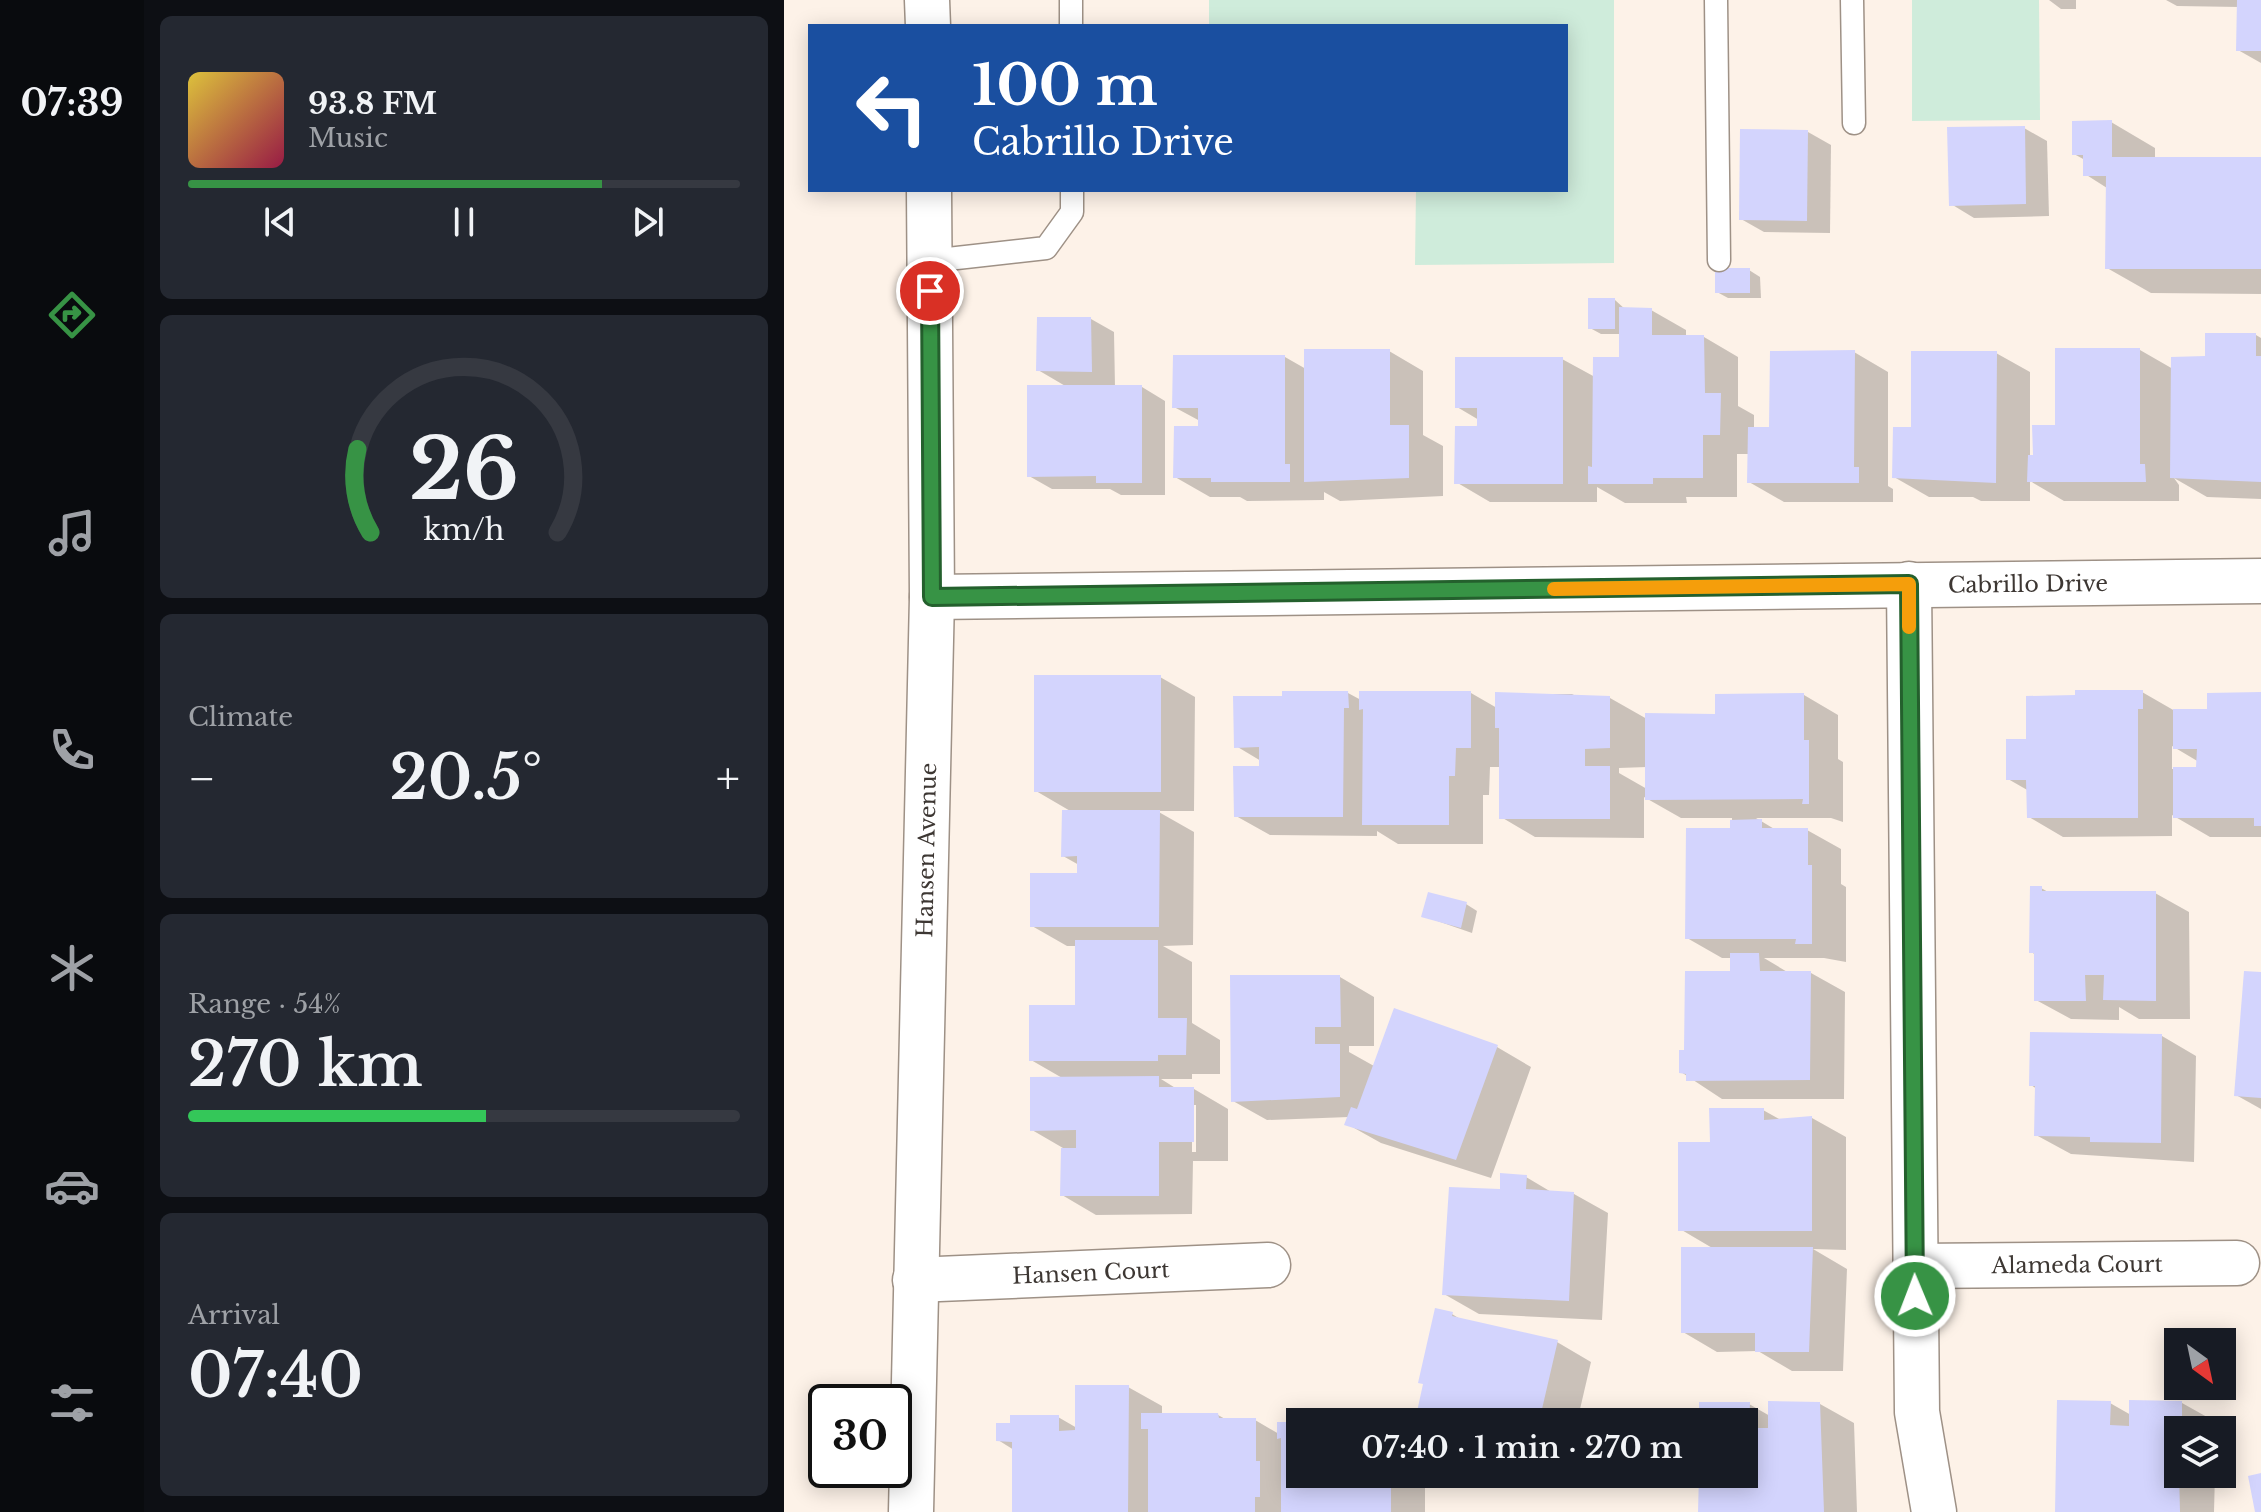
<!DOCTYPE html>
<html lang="en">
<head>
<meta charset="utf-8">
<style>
  :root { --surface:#171b24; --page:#242831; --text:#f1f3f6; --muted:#9ea1a6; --line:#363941; --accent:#379345 }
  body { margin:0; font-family:"Libre Baskerville",serif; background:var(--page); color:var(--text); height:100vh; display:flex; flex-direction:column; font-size:30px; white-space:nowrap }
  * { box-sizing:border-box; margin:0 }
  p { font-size:26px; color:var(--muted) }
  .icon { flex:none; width:44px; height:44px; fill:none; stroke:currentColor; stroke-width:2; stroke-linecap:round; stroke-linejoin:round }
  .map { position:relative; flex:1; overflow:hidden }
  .sheet { display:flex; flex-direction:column; gap:16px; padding:16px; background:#0d0f14; width:640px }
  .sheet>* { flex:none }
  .guide { position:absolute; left:24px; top:24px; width:760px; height:168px; border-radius:0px; box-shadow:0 4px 20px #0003; background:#1a4fa0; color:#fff; overflow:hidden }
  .needle { width:52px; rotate:147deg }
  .tools { position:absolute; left:1380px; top:1328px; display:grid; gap:16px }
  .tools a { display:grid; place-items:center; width:72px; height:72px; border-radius:0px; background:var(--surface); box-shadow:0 4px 20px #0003; font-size:40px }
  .speed { position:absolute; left:24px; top:1384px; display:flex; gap:16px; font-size:40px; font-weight:700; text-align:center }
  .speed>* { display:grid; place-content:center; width:104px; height:104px; border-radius:50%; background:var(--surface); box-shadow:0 4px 20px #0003; line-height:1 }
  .speed .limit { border:4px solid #111; border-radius:12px; background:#fff; color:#111 }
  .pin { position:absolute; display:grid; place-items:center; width:68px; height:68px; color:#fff; margin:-34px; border:4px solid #fff; border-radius:50%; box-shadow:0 2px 8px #0007 }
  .me { position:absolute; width:88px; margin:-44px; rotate:359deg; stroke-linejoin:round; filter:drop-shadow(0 0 6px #0008) }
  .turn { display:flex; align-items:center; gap:28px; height:168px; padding:0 32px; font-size:36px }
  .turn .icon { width:104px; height:104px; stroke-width:2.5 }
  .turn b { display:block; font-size:56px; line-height:68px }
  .big { font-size:60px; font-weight:600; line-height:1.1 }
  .sheet .tile { flex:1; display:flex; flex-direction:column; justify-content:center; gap:12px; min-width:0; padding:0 28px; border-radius:12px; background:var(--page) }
  .sheet .dial { align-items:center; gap:0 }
  .dial svg { height:208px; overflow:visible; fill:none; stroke:var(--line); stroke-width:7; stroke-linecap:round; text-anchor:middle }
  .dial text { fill:var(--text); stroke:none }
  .song { display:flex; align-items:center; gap:24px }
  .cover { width:96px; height:96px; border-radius:12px; background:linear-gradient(135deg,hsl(50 70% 55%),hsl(340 70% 35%)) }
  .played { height:8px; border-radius:4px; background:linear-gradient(90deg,var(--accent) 75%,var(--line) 75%) }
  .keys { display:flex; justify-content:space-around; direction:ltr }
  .heat { display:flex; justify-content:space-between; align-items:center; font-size:44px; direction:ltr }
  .charge { height:12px; border-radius:6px; background:linear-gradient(90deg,#34c759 54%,var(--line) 0) }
  .trip { position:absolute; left:502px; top:1408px; width:472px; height:80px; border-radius:0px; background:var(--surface); box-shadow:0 4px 20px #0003; font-weight:600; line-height:80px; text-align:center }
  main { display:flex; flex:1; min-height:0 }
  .tab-bar { display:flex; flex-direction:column; width:144px; justify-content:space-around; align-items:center; background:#090b0e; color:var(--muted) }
  .tab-bar .icon { width:56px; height:56px }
  .tab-bar .active { color:var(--accent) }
  .tab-bar b { font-size:36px; color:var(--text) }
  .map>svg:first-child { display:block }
</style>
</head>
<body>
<main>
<nav class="tab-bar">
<b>07:39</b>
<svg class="icon active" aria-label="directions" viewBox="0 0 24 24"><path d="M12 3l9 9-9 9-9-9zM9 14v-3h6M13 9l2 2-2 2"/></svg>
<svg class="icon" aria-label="music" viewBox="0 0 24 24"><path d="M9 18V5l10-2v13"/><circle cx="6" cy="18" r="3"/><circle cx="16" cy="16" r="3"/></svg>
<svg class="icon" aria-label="phone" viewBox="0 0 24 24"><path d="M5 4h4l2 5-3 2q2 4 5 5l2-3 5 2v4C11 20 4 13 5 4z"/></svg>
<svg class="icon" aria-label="climate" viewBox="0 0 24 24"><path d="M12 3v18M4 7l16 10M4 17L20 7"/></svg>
<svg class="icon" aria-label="car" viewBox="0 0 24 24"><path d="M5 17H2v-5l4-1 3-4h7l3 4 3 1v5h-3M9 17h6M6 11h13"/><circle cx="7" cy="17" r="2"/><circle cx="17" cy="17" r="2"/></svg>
<svg class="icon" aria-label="filters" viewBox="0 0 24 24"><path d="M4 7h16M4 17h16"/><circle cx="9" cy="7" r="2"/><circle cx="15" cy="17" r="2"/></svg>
</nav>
<section class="sheet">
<div class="tile">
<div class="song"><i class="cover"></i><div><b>93.8 FM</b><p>Music</p></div></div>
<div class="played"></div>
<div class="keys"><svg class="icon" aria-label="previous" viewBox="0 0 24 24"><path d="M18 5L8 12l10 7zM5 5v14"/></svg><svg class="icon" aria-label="pause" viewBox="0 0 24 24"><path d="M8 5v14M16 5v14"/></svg><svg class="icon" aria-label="next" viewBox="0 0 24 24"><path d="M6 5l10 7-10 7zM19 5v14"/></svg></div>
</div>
<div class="tile dial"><svg viewBox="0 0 100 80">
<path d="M14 69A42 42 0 1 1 86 69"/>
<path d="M14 69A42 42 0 0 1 9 37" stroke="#379345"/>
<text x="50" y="56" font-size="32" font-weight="700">26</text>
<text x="50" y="72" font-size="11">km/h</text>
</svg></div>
<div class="tile"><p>Climate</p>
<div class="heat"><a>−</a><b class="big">20.5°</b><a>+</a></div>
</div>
<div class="tile"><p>Range · 54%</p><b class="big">270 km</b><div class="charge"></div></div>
<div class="tile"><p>Arrival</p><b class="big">07:40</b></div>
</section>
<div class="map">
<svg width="1477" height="1512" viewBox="0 0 1477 1512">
  <rect width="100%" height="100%" fill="#fdf2e8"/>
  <g fill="#cfecdb">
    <path d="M425,0h405v263l-199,2 1,-75h150v-164h-357z"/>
    <path d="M1128,0h127l1,120 -128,1z"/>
  </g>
  <g fill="#0003" fill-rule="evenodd">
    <path d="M1265,0h27v9h-15z"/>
    <path d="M1382,0h95v63l-23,-13 1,-43 -62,-1z"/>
    <path d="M1327,122l44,26v11h106v135l-110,-1 -44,-25v-80l-22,-14v-14l-11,-6z"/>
    <path d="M1240,128l23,13 2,75 -75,2 -23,-14z"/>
    <path d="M1024,132l23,13 -1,88 -66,-1 -23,-13z"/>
    <path d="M965,270l11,7 1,21h-33l-11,-6z"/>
    <path d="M831,300l11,10h25l35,20v7h18l34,20v49l16,9v14h17l83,-77 34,20v114l5,3v13h-109l-35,-20 1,-28h-13v43h-51l1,6h-62l-28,-16v15h-107l-34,-20 23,-62 -22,-13 105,-48 33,18 26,-18v-25h-20l-11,-6z"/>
    <path d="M307,319l23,13 1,55h27l23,14v94h-44l-11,-6h-58l-23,-13 38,-89 -29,-17z"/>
    <path d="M1472,335l5,3v161l-54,-2 -33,-19 5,7v16h-115l-34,-20v20h-49l-8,-4h-44l-35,-20 19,-48 83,-76 34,19v85h5l22,-30 83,-77 33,19 34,-11z"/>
    <path d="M605,351l34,20v64l20,11v50l-103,5 -16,-9v8l-77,1 -7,-4h-30l-35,-20 25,-49v-7l-26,-14 111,-50 21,12z"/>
    <path d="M376,677l35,20 -1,114h-37l37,21 -1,113 -30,1 29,16v61l28,17v34h-28v5h-31l16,10h17l34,20v52h-35l-1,53 -96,1 -34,-20 1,-47 -31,-18 32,-51 -33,-19 46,-53v-61h-10l-35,-20 47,-51v-10l-16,-9 9,-44 -36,-21zM408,1105h4v47h-4z"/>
    <path d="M1358,692l33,19h34l52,-17v143h-51l-38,-22v21l-109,1 -34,-20v-26l-21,-12 20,-38zM1388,746l27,16 -1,7h-26z"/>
    <path d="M564,693l13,7 110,-7 26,15v-14h75l8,4h30l37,21 70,-3 87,-21 34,20v44l5,3v60l-12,-4h-75l20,12h31l34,19v35l5,3v75l-22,-4h-60l25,15h22l34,19 -1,107h-122l-41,-27 5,-20 46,-79v-15h-10l-35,-20 45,-108v-12h-51l-37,-21v41l-109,-1 -34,-20v-50h-11l-1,28h-6v49h-85l-21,-13v5l-107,-1 -34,-19 25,-48v-7l-25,-15 48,-48zM863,767v22l-28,-16v-5z"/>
    <path d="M1257,888l9,5h105l34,19 1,107h-51l-20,-12v13l-48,-1 -35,-19v-45l-5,-3z"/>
    <path d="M682,904l11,7 -5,22 -49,-17z"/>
    <path d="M1477,974v135l-25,-14z"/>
    <path d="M556,977l34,20v49h-25v6l25,14 123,-19 34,20 -40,111 -110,-35 -34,-19 2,-7 -82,3 -34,-19z"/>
    <path d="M1378,1036l34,20 -2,106 -123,-8 -35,-19 1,-46 -6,-4z"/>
    <path d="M979,1110l18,10 31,-2 34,19v113l-33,-1 34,20 -4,102h-51l-34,-20 -41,1 -34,-20 31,-83 -34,-20 32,-85z"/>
    <path d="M742,1177l27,16 21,1 34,19 -6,107 -123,-6 -35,-20 58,-103z"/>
    <path d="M668,1314l13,8 92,20 34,20 -14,60 -160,-2z"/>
    <path d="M344,1387l34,19v9h56l9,5h28l24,14 21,-10v50h125v38h-411v-62l-16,-10 60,-23 19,11z"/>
    <path d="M1326,1403l21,12 51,-12 34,19v8h-38v44h37l-1,38h-157z"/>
    <path d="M965,1404l21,12 50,-12 34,19 3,89h-157l1,-38h43v-52h-43z"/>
  </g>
  <g fill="#d3d4fd">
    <path d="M1453,0h24v51h-25z"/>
    <path d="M1328,120v37h149v112h-156l1,-93h-23v-21h-11v-34z"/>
    <path d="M1241,126l1,78 -77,2 -2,-79z"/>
    <path d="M956,129l68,1 -1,91 -68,-1z"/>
    <rect x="931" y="268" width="35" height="25"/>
    <rect x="804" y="298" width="27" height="31"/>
    <path d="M835,307l33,1v27h52l1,58h16l-1,42h-17v43h-50v6h-65v-18l4,1 1,-110h26z"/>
    <path d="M253,317h54l1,55 -56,-1z"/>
    <path d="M1421,333h51v23h5v126l-91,-4 1,-121 34,-1z"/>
    <path d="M1271,348h85v116h5l1,18h-119l1,-27h5l-1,-30h23z"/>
    <path d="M520,349h86v76h19v53l-105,4z"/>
    <path d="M1071,350l-1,117h5v16h-112l1,-56h21l1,-76z"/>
    <path d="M1127,351h86l-1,132 -104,-5 1,-51h18z"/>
    <path d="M389,355h112v109h5v18h-79v-4h-38l1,-52h24v-18h-26z"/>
    <path d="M671,357h108v127h-109l1,-58h22v-18h-22z"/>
    <path d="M243,385h115v98h-46v-7l-69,1z"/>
    <rect x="250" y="675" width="127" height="117"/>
    <path d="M1291,690h68v19h-5v109h-111l-1,-38h-20v-41h20v-43l49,-1z"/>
    <path d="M498,691h66l1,17h-5l-1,109h-109l-1,-51h26v-19l-25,1 -1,-52h49z"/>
    <path d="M575,691h112v57h-15l-1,28h-6v49h-87l1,-116 -4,1z"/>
    <path d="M711,692l115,4v52l-25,1v17h25v53h-111v-91h-4z"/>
    <path d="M1477,692v134h-7v-8h-81v-51h23l1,-18h-24v-40h34v-16z"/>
    <path d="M1020,693v47h5v64h-7l1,-5 -158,1v-87l70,1v-20z"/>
    <path d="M278,810h98l-1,117h-129v-54h47v-17l-16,1z"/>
    <path d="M978,819v9h46v37h4v79h-17l1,-5h-111l1,-111h44v-8z"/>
    <path d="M1246,886h12v5h114v110l-53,-1 1,-25h-19l1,26h-52v-48h-5z"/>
    <path d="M644,892l39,10 -6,26 -40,-11z"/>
    <path d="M291,940h83v78h29l-1,37h-28v6h-129v-56h46z"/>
    <path d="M946,953h29l1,18h51l-1,109 -124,1v-7l-7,-1v-23h5l1,-79h45z"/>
    <path d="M1460,971l17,1v126l-27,-2z"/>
    <path d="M446,975h110l1,52h-26v17h25v53l-109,5z"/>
    <path d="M610,1008l104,37 -42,115 -112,-35 7,-18 6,2z"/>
    <path d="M1246,1032l132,2 -1,109 -71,-1v-5l-56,-1 1,-50h-6z"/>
    <path d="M375,1076v11h35v55h-35v54h-99l1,-48h15v-18l-46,1v-54z"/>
    <path d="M925,1108h55v12l48,-4v115h-134v-89h32z"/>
    <path d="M716,1173l27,2 -1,14 48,3 -5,109 -127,-6 7,-108 51,2z"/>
    <path d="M897,1247h132l-4,105h-54v-19h-74z"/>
    <path d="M651,1308l18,4 -1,4 106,24 -19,82 -124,-1 8,-37 -5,-1z"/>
    <path d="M291,1385h54l-1,127h-116v-70l-16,-1v-18h14v-8h49v16l16,-1z"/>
    <path d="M1273,1400l54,1 -1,24 19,1v-26l53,1v29h-4l2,82h-125z"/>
    <path d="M984,1401l52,1 4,110h-126l1,-38h45v-52h-45v-20h51l-1,26h19z"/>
    <path d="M357,1413h77l1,5h37v43h4v36h-5v15h-107v-83h-7z"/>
    <path d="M493,1422h23v52h91v38h-110v-74l-4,1z"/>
    <path d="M1477,1473v39h-6l-7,-36z"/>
  </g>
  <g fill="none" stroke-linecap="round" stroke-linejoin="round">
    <g stroke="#9e9186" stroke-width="25">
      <g id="service">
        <path d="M287,0v26"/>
        <path d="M932,0l3,260"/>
        <path d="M1068,0l2,123"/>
        <path d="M146,261l116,-13 26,-36v-22"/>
      </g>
    </g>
    <g stroke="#9e9186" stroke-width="47">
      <g id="minor">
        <path d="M143,0l1,26"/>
        <path d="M1125,584l8,828 17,100"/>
        <path id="s1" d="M148,597l1329,-16"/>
        <path id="s2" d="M1131,1266l322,-3"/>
        <path id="s3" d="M131,1280l353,-15"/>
        <path id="s4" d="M127,1512l21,-915 -3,-407"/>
      </g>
    </g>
    <use href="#service" stroke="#fff" stroke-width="22"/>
    <use href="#minor" stroke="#fff" stroke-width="44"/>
  </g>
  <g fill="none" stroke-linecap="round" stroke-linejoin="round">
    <g stroke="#24602d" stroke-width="20">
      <path id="route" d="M146,291l2,306 977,-13 6,712"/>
    </g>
    <use href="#route" stroke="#379345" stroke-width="14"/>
    <path stroke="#f59e0b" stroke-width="14" d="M770,589l355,-5v43"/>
  </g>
  <g text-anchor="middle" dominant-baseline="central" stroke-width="6" stroke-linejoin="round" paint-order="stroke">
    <g font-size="22" fill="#3d3733" stroke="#fff">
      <text stroke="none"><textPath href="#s1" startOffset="1096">Cabrillo Drive</textPath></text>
      <text stroke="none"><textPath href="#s4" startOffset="662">Hansen Avenue</textPath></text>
      <text stroke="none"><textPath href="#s2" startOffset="162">Alameda Court</textPath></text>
      <text stroke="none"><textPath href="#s3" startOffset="176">Hansen Court</textPath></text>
    </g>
  </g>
</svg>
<div class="tools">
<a><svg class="needle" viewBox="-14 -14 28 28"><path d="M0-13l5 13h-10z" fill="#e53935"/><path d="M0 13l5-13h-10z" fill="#9ea1a6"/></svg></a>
<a><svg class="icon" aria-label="layers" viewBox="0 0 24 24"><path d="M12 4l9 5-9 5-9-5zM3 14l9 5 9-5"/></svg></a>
</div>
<div class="speed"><div class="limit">30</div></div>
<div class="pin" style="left:146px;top:291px;background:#d93025"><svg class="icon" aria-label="arrive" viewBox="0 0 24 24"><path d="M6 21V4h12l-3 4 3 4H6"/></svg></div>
<svg class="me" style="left:1131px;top:1296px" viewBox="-20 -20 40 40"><circle r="17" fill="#379345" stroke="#fff" stroke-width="3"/><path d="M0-11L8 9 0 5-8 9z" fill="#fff"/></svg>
<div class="trip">07:40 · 1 min · 270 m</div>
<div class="guide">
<div class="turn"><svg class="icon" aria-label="left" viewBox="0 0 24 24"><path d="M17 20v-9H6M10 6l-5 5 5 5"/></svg><div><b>100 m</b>Cabrillo Drive</div></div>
</div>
</div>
</main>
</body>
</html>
